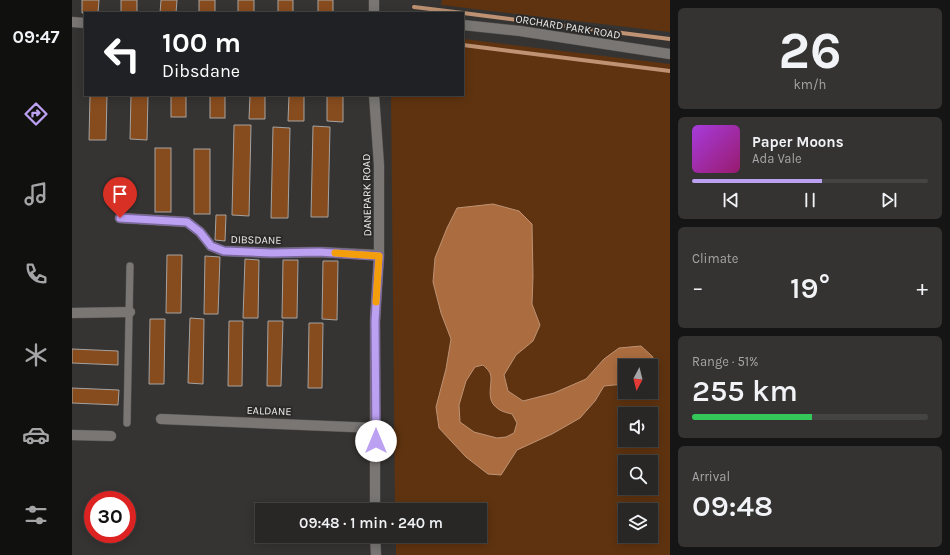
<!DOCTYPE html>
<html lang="en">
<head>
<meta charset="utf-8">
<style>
  :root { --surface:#282726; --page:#343332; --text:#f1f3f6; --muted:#a5a5a7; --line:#444443; --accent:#bca0f2 }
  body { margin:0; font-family:Karla,sans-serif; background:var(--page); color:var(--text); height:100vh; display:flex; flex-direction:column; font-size:15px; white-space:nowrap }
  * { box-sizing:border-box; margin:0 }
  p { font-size:13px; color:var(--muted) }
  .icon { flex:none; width:22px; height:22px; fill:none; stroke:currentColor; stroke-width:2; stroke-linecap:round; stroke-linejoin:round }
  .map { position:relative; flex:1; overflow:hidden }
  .drawer { display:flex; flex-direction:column; gap:8px; padding:8px; background:#161515; width:280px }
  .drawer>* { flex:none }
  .banner { position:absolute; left:12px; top:12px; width:380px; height:84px; border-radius:0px; box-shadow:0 2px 10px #0003,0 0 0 1px var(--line); background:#202124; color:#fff; overflow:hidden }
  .needle { width:26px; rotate:187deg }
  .buttons { position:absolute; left:546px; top:359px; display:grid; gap:8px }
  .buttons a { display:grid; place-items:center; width:40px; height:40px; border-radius:0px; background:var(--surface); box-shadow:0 2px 10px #0003,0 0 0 1px var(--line); font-size:20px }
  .speed { position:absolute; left:12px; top:491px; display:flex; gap:8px; font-size:20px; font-weight:700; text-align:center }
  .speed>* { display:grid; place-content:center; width:52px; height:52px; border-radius:50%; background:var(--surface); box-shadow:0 2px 10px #0003,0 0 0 1px var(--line); line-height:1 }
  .speed .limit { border:6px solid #d22; background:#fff; color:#111 }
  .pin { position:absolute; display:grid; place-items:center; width:34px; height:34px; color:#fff; margin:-41px -17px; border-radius:50% 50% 50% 0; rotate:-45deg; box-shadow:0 0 4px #0007 }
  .pin .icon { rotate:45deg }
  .me { position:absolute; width:44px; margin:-22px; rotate:0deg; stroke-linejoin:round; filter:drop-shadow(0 0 3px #0008) }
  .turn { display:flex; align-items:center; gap:14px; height:84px; padding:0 12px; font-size:18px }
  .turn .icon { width:52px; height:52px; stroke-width:2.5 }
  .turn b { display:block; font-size:28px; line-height:34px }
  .big { font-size:30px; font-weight:600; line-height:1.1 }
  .drawer .card { flex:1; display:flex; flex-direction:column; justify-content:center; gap:6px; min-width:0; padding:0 14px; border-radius:6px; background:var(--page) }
  .drawer .dial { align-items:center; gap:0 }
  .dial b { font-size:52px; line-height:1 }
  .song { display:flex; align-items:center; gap:12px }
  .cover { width:48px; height:48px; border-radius:6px; background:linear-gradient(135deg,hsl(280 70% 55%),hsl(320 70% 35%)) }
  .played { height:4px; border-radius:2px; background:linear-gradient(90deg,var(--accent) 55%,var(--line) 55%) }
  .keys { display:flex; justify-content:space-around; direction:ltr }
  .heat { display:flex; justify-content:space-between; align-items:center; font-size:22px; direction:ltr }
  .charge { height:6px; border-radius:3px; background:linear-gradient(90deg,#34c759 51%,var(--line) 0) }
  .trip { position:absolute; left:183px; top:503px; width:232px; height:40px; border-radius:0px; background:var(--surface); box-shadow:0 2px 10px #0003,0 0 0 1px var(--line); font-weight:600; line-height:40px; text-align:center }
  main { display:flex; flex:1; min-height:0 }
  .menu { display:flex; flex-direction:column; width:72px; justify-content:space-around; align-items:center; background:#10100f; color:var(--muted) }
  .menu .icon { width:28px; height:28px }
  .menu .active { color:var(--accent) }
  .menu b { font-size:18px; color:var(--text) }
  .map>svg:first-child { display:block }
</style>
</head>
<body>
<main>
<nav class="menu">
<b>09:47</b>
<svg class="icon active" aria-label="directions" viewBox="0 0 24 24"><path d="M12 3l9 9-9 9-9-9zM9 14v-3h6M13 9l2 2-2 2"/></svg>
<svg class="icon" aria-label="music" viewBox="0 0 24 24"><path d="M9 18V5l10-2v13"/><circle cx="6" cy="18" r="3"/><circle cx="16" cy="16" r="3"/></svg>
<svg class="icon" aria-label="phone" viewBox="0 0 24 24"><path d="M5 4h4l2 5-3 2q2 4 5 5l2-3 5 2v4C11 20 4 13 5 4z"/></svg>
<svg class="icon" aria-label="climate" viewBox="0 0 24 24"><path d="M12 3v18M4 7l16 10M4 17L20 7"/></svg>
<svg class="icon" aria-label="car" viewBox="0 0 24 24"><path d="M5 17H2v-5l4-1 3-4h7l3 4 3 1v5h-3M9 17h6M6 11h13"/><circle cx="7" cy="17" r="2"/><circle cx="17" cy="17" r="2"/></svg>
<svg class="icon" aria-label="filters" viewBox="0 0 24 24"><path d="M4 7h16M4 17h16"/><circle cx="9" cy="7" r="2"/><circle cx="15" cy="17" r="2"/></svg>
</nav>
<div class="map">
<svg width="598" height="555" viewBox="0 0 598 555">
  <rect width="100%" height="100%" fill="#363432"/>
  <g fill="#5f3310" fill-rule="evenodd">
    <path d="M370,0h228v32l-229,-27z"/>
    <path d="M391,39l207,25v491h-274v-19h84v-26h-85l-4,-415h72zM553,366h26v26h-26zM553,414h26v26h-26zM553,462h26v26h-26zM553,510h26v26h-26z"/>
  </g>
  <path fill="#ab6d40" stroke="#be9273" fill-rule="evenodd" d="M421,204l26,7 13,13 1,52 -1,28 8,21 -7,16 -17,14 -12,20 4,16 15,10 31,-8 32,-14 18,-20 15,-11 22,-2 12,11 -4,9h-24v18l-21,2 -9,15 -15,17 -28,16 -35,16 -16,25 -13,-1 -22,-17 -27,-29 -3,-21 10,-38 5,-30 -10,-26 -8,-31 2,-24 12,-30 10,-20zM411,365c4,4 8,7 8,13 0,12 -5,24 9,32 3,2 8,3 12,4l5,9 -3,10 -8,4 -9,1 -23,-6 -14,-10 -1,-17 7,-24 9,-14z"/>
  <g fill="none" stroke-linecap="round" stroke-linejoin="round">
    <g stroke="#be9273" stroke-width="4">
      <path d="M342,7l49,6"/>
      <path d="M391,13l207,26"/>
      <path d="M391,45l207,26"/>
    </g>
  </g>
  <g fill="#874c1e" stroke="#a5a2a0">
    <path d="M10,0h17l-1,13h-16z"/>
    <rect x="49" y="0" width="16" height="13"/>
    <path d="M89,0h16l-1,13h-16z"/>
    <rect x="127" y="0" width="16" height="13"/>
    <rect x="166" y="0" width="16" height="13"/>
    <rect x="206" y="0" width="15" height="13"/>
    <rect x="246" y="0" width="15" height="13"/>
    <path d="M18,95h17l-1,45h-17z"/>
    <path d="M59,95h17l-1,45 -17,-1z"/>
    <rect x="99" y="95" width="15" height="22"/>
    <rect x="138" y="95" width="15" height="23"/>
    <path d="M178,95h15v24h-16z"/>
    <path d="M217,95h15v26h-16z"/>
    <path d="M255,95h16v27l-16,-1z"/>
    <path d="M162,125h17l-2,91 -17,-1z"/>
    <path d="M241,126l17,1 -2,90h-17z"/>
    <path d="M201,127l17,1 -2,90h-17z"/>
    <rect x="83" y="148" width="16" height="64"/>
    <rect x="122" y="149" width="16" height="65"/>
    <path d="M144,215h10l-1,26 -10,-1z"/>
    <path d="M95,255h15l-1,58h-15z"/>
    <path d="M133,256l15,1 -2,57h-14z"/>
    <path d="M173,259l14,1 -1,58h-15z"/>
    <path d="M211,260h15l-1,58h-15z"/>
    <path d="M251,261h15l-1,59 -15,-1z"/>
    <path d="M118,318l14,1 -1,65 -15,-1z"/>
    <path d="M78,319h15l-1,65h-15z"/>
    <path d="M157,321h14l-1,65h-14z"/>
    <path d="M196,321h15l-2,65h-14z"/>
    <path d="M237,323h14l-1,65h-14z"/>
    <path d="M0,349l46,2v14l-46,-2z"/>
    <path d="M0,388l47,2 -1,15 -46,-2z"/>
  </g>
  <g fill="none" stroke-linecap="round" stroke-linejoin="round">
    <g stroke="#535150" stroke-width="8">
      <path id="service" d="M55,423l3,-157"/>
    </g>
    <g stroke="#535150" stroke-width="11">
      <g id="minor">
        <path d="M302,13v-13"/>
        <path d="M0,22l13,1"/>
        <path d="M391,25l57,6 150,23"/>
        <path d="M302,95l5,70v90l-4,66v189"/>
        <path d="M48,218l67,4 13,10 11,14 12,5 49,2 47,-1 60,3"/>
        <path d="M0,313l58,-1"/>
        <path d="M89,419l215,9"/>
        <path d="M0,435l39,1"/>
        <path d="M303,536l1,19"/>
      </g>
    </g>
    <use href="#service" stroke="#797674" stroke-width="7"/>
    <use href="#minor" stroke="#797674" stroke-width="10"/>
  </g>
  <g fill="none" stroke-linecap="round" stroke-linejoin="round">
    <g stroke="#7a689d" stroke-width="10">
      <path id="route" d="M48,218l67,4 13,10 11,14 13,5 48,2 47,-1 60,4 -4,65 1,120"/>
    </g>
    <use href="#route" stroke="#bca0f2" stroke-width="7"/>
    <path stroke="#f59e0b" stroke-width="7" d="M263,253l44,3 -3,46"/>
  </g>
  <g text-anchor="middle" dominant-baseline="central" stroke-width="4" stroke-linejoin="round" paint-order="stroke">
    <g font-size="11" fill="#ebeae9" stroke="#2c2a28">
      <text transform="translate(496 27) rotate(9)">ORCHARD PARK ROAD</text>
      <text transform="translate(295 195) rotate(-91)">DANEPARK ROAD</text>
      <text transform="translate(184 240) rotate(1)">DIBSDANE</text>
      <text transform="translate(197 411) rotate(2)">EALDANE</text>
    </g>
  </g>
</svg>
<div class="buttons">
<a><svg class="needle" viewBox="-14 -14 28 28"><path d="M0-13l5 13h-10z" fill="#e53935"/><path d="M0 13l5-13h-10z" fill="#a5a5a7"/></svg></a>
<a><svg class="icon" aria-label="sound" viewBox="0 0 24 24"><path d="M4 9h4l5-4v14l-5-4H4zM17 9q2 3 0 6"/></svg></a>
<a><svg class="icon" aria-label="search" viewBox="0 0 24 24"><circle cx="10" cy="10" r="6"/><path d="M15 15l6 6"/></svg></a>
<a><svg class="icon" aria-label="layers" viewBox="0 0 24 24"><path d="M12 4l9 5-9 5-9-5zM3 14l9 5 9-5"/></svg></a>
</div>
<div class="speed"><div class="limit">30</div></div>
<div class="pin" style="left:48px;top:218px;background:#d93025"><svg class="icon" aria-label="arrive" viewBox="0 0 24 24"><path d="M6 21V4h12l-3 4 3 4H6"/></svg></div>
<svg class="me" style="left:304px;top:441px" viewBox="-20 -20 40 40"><circle r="19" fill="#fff"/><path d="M0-13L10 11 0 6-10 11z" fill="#bca0f2"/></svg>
<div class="trip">09:48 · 1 min · 240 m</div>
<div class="banner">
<div class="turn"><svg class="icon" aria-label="left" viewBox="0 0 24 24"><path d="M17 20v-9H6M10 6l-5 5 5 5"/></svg><div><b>100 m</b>Dibsdane</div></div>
</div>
</div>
<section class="drawer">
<div class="card dial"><b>26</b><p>km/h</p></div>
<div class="card">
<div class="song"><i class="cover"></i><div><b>Paper Moons</b><p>Ada Vale</p></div></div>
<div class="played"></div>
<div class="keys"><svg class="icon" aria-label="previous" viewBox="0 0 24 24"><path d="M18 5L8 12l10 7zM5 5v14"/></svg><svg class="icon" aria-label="pause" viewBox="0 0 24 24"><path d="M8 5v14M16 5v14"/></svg><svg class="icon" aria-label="next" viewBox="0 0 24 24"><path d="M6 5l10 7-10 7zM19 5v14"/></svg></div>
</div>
<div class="card"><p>Climate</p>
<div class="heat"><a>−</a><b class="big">19°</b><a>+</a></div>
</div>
<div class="card"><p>Range · 51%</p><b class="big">255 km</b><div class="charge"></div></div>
<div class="card"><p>Arrival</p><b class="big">09:48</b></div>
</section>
</main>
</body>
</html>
